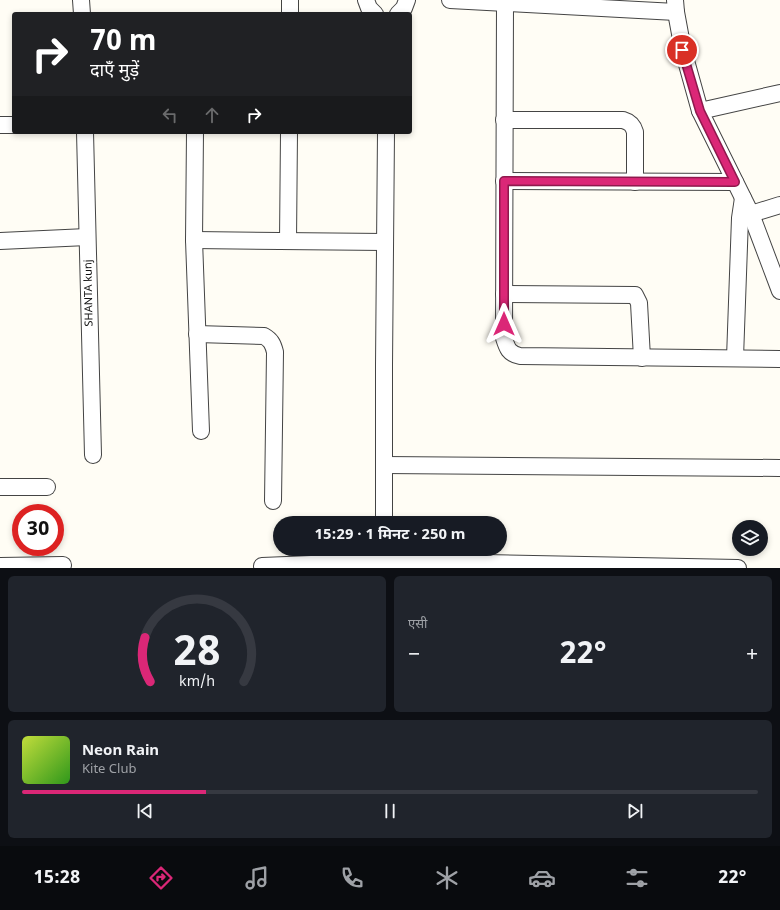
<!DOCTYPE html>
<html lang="hi">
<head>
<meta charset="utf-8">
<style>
  :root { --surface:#171b24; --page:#20242c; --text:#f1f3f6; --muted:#9ea1a6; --line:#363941; --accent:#db2777 }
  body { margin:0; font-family:Georgia,"Noto Sans Devanagari",serif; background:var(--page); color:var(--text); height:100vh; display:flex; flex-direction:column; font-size:15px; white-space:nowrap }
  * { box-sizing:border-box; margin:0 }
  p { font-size:13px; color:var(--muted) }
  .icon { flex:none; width:22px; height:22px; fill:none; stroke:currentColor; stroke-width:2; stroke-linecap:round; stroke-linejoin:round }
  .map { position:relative; height:568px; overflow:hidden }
  .panel { display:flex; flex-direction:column; gap:8px; padding:8px; background:#0d0f14; flex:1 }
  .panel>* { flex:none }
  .guide { position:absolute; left:12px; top:12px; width:400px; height:122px; border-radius:4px; box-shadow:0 2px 6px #0003; background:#202124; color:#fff; overflow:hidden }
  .controls { position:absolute; left:732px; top:520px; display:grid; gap:8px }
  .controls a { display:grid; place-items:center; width:36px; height:36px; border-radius:50%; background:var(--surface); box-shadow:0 2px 6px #0003; font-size:20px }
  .speed { position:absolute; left:12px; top:504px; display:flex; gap:8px; font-size:20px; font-weight:700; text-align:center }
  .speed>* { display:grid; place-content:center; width:52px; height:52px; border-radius:50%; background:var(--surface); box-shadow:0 2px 6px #0003; line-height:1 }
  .speed .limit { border:6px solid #d22; background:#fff; color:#111 }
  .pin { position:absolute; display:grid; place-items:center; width:34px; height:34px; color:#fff; margin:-17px; border:2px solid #fff; border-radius:50%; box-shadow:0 1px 4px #0007 }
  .me { position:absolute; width:44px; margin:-22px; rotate:0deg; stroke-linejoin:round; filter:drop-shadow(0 0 3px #0008) }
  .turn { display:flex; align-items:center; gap:14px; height:84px; padding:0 12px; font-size:18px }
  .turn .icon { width:52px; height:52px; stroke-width:2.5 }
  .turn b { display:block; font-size:28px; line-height:34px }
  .lanes { display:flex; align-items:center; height:38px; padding:0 12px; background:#0003; justify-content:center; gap:20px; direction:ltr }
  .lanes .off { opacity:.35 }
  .big { font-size:30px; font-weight:700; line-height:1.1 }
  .panel .card { flex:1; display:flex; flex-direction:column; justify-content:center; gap:6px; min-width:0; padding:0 14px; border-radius:6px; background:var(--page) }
  .panel .dial { align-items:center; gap:0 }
  .dial svg { height:104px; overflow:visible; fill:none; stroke:var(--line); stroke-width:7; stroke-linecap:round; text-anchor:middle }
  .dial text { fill:var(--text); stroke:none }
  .song { display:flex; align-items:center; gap:12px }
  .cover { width:48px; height:48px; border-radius:6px; background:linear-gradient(135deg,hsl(70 70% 55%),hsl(110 70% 35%)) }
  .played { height:4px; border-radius:2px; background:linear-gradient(90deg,var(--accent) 25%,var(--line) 25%) }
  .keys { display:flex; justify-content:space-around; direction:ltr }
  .heat { display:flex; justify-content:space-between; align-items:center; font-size:22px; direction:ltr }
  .panel .tiles { flex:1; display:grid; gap:8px; grid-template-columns:1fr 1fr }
  .card:last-child { grid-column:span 2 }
  .trip { position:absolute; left:273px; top:516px; width:234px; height:40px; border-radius:20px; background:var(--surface); box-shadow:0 2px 6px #0003; font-weight:700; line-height:40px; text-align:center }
  .menu { display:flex; height:64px; justify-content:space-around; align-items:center; background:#090b0e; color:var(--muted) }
  .menu .icon { width:28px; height:28px }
  .menu .selected { color:var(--accent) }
  .menu b { font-size:18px; color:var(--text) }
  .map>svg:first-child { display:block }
</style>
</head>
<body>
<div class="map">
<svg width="780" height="568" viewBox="0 0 780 568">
  <rect width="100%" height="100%" fill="#fffdf5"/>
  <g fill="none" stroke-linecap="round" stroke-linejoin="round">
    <g stroke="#444" stroke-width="18">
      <g id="minor">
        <path d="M81,0l1,14"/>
        <path d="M366,0l3,8 6,6"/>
        <path d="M450,0l226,12"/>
        <path d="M675,0l1,12 7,38 17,61 51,103 29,77"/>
        <path d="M505,3l-1,335c3,10 5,16 16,18l260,3"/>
        <path d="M290,14v-14"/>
        <path d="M398,14l6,-6 3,-8"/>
        <path d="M700,111l80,-18"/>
        <path d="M504,120h119c7,2 10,5 12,12v50"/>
        <path d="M0,125h14"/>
        <path d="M85,132l8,323"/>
        <path d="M195,132l-1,108 7,191"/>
        <path d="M504,181l231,1"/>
        <path d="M751,214l29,-9"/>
        <path d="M194,240l191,2"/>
        <path d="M0,241l87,-4"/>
        <path d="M288,241l1,-109"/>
        <path d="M504,294l131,1 4,8 3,55"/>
        <path d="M197,334l67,2c7,4 9,8 11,16l-2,149"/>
        <path d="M735,358l5,-140 3,-20"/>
        <path d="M384,465l396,3"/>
        <path d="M0,487h47"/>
        <path d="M384,523v-158l2,-233"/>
        <path d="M0,566l63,-1"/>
        <path d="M262,566l123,-5 353,7"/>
      </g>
    </g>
    <use href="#minor" stroke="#fff" stroke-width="16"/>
  </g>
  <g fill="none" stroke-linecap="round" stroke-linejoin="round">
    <g stroke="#8e194d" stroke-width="10">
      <path id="route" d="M504,324v-143l231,1 -35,-71 -18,-61"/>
    </g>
    <use href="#route" stroke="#db2777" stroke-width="7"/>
  </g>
  <g text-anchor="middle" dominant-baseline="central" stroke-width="4" stroke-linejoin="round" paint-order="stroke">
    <g font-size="11" fill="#111" stroke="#fff">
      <text transform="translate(89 293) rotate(-91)">SHANTA kunj</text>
    </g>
  </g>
</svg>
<div class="controls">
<a><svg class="icon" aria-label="layers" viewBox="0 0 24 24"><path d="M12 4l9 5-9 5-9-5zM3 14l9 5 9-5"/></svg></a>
</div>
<div class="speed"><div class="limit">30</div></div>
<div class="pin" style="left:682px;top:50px;background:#d93025"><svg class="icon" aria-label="arrive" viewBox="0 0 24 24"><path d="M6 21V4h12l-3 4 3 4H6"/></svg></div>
<svg class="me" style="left:504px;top:324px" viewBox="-20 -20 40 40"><path d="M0-17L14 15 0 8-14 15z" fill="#db2777" stroke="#fff" stroke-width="4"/></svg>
<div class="trip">15:29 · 1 मिनट · 250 m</div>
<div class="guide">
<div class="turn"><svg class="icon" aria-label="right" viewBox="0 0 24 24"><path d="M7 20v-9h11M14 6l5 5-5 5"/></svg><div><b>70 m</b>दाएँ मुड़ें</div></div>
<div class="lanes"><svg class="icon off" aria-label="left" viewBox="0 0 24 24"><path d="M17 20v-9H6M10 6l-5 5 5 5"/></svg><svg class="icon off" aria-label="ahead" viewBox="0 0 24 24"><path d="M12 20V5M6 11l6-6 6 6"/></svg><svg class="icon" aria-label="right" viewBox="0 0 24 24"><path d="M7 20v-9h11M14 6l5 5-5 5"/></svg></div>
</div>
</div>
<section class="panel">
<div class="tiles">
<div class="card dial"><svg viewBox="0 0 100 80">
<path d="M14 69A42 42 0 1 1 86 69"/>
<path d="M14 69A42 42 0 0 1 10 35" stroke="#db2777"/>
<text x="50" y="56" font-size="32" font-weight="700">28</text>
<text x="50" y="72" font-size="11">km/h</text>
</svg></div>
<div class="card"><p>एसी</p>
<div class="heat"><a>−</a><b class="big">22°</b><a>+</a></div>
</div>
<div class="card">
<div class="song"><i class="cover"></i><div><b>Neon Rain</b><p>Kite Club</p></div></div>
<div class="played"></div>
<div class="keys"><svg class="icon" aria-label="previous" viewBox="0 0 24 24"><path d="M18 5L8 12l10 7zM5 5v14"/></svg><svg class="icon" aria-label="pause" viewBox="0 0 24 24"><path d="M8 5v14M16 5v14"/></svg><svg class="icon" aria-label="next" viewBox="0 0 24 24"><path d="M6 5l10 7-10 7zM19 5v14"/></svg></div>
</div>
</div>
</section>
<nav class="menu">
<b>15:28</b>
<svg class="icon selected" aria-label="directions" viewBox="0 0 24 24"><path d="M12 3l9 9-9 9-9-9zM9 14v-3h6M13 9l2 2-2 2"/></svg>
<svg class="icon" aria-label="music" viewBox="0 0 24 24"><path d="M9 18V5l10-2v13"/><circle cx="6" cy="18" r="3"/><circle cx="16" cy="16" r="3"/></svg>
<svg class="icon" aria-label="phone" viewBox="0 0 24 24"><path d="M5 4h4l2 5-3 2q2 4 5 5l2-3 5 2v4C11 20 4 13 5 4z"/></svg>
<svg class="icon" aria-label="climate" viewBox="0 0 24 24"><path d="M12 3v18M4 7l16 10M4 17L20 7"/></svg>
<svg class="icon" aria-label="car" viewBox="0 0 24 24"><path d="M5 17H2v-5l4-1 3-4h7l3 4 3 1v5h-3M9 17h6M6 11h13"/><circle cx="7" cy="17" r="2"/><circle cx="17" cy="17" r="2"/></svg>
<svg class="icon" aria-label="filters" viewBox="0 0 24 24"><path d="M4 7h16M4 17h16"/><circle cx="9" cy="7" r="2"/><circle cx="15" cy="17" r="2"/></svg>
<b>22°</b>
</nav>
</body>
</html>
